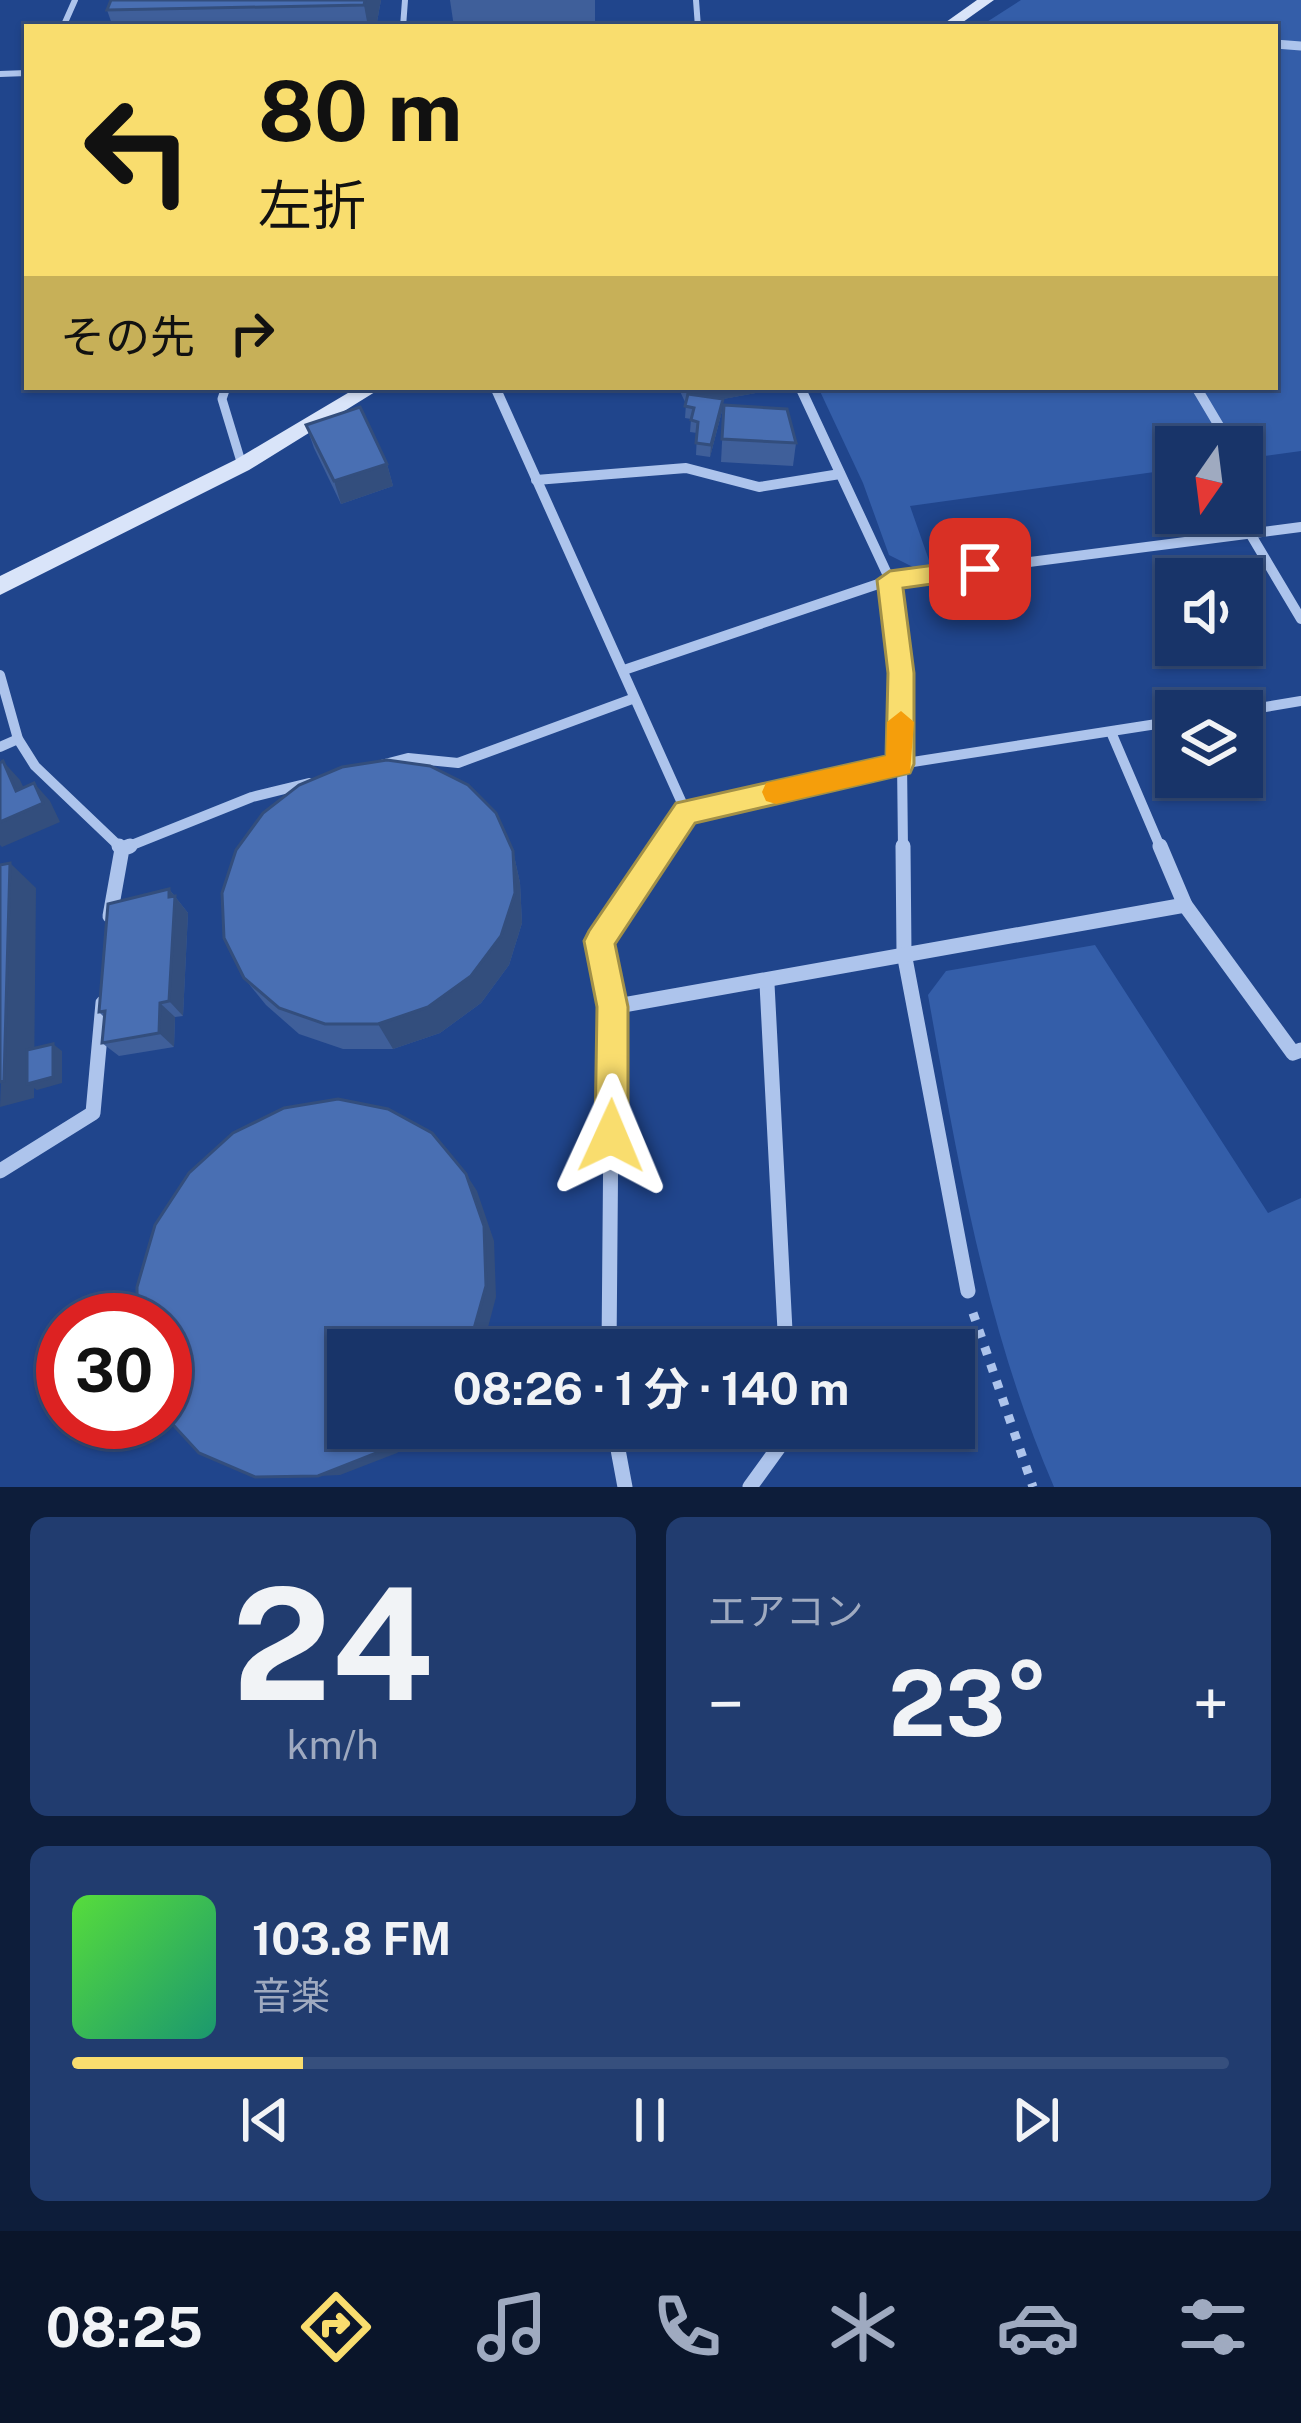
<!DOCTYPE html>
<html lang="ja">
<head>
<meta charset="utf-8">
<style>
  :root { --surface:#183469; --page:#213c6f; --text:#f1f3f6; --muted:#9faac0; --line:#364f7d; --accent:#f9dd6e }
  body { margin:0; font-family:"Public Sans","Noto Sans JP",sans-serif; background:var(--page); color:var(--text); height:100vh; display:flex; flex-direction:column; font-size:45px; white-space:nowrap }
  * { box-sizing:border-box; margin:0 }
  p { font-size:39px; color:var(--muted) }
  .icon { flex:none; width:66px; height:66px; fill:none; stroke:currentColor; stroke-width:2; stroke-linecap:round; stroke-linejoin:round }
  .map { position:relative; height:1487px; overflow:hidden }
  .sheet { display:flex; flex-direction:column; gap:30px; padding:30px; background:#0d1d3a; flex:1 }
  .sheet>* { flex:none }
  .top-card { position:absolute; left:24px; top:24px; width:1254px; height:366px; border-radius:0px; box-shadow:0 3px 9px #0004,0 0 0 3px var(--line); background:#f9dd6e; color:#111; overflow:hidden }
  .needle { width:78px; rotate:194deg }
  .tools { position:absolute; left:1155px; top:426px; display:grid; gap:24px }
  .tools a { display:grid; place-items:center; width:108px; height:108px; border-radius:0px; background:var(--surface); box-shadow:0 3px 9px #0004,0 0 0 3px var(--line); font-size:60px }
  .speed { position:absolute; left:36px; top:1293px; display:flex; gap:24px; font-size:60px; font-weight:700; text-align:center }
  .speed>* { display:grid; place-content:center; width:156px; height:156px; border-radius:50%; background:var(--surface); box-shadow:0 3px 9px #0004,0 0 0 3px var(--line); line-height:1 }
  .speed .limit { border:18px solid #d22; background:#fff; color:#111 }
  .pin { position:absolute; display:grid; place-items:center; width:102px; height:102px; color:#fff; margin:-51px; border-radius:24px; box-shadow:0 6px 18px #0006 }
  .me { position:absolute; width:132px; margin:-66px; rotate:1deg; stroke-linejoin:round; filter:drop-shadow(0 0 9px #0008) }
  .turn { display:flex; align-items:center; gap:42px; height:252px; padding:0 36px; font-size:54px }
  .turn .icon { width:156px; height:156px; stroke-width:2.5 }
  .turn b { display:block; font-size:84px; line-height:102px }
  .then { display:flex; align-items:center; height:114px; padding:0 36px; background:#0003; gap:24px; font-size:45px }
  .big { font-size:90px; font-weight:700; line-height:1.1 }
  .sheet .card { flex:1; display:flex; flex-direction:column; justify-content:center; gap:18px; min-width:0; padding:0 42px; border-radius:18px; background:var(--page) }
  .sheet .dial { align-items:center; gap:0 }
  .dial b { font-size:156px; line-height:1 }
  .song { display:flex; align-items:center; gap:36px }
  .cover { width:144px; height:144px; border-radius:18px; background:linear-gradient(135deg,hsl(110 70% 55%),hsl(160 70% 35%)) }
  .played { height:12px; border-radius:6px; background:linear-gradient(90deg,var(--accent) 20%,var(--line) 20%) }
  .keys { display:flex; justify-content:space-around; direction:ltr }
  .heat { display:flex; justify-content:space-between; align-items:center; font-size:66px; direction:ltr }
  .sheet .tiles { flex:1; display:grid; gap:30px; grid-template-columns:1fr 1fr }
  .card:last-child { grid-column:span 2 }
  .trip { position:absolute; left:327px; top:1329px; width:648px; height:120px; border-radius:0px; background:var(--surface); box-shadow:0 3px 9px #0004,0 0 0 3px var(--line); font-weight:700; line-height:120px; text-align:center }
  .dock { display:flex; height:192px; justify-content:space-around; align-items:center; background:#0a152a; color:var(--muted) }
  .dock .icon { width:84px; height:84px }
  .dock .selected { color:var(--accent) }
  .dock b { font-size:54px; color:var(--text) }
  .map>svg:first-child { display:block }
</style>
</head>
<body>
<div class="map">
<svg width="1301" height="1487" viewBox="0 0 1301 1487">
  <rect width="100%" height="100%" fill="#20458c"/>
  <g fill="#345ea9">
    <path d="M1021,0h280v451l-59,8v-12h-66v22l-266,37 21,60 -14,3 -28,-14 -26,-72 -45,-96h457v-360h-296z"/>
    <path d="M1095,945l173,268 33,-15v289h-247c-68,-157 -96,-325 -126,-492l18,-24z"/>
  </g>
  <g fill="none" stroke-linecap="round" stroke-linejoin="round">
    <path stroke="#adc4ec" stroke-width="9" stroke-dasharray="8 10" stroke-linecap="butt" d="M973,1313l60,174"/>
    <g stroke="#adc4ec" stroke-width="6">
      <path d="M696,0l2,27"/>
      <path d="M63,27l12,-27"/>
      <path d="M403,27l2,-27"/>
      <path d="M0,74l27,-1"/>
    </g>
    <path stroke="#adc4ec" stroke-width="9" d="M226,387l-4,12 20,66"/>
    <path stroke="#adc4ec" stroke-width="9" d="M1275,44l26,2"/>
    <g stroke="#adc4ec" stroke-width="10">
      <path d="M495,387l191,425"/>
      <path d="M800,387l90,193 11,93 2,176"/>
      <path d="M1196,387l35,59"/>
      <path d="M536,480l150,-12 73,19 81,-13"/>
      <path d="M1251,535l50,84"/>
      <path d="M624,670l266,-90 411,-53"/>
      <path d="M0,675l18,64 17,27 87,83"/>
      <path d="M1241,711l60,-10"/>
      <path d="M1111,732l50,117"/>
      <path d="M0,747l18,-8"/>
      <path d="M381,765l27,-7 50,5 174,-64"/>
      <path d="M122,849l130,-52 57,-14"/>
      <path d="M661,849l25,-37 214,-48 276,-43"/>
    </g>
    <g stroke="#adc4ec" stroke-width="15">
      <path d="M119,846l3,3"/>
      <path d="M903,846l1,107 64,338"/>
      <path d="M1160,846l25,59 108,148 8,-3"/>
      <path d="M110,916l12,-67 8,-3"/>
      <path d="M767,984l19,366"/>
      <path d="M612,1007l573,-102"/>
      <path d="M0,1171l93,-58 10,-110"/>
      <path d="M609,1350l3,-343 -13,-66 64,-95"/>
      <path d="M614,1428l11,59"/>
      <path d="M750,1487l31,-43 3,-16"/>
    </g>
    <g fill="#d9e4f9" fill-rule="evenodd">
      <path d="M977,0h17l-38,27h-17z"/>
      <path d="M358,387h25l-134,83 -249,125v-19l235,-116z"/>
    </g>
  </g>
  <g fill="#3f5f9a">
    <path d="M111,0h270l-5,27h-263l-6,-17z"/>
    <path d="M450,0h145v27h-141z"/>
    <path d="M678,387h90l-1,4 -44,8 -1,12 -12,46 -14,-2 1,-22 -7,-1 1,-13 -6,-1 1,-14z"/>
    <path d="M724,405l72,38 -3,23 -72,-4z"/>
    <path d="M306,425l81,39 6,22 -52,18 -27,-56z"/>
    <path d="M513,851l7,32 2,40 -13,42 -28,38 -41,30 -47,16h-50l-44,-15 -33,-29 -22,-27z"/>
    <path d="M169,889l19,24 -5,103 -8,1 -1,30 -55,9 -17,-13 2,-26 -5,-5z"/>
  </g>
  <g fill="#334e7d">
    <path d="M365,0h16l-5,27h-8l-4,-22z"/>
    <path d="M687,387h81l-1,4 -81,15z"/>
    <path d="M723,399l-1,12 -12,46 1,-12z"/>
    <path d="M387,464l6,22 -52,18 -7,-23z"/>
    <path d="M0,758l20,22 13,28 1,-25 16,18 10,21 -58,25 -2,-2v-23l16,-31z"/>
    <path d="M513,851l7,32 2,40 -13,42 -28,38 -41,30 -47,16 -15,-25z"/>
    <path d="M10,863l26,25 -2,194 19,-38 9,7v32l-25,7 -3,-2v10l-34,9z"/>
    <path d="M169,889l19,24 -5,103 -14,-15z"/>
    <path d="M160,1003l15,14 -1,30 -15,-14z"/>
    <path d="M466,1174l11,17 17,50 2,56 -14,53h-14z"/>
    <path d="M407,1428h19l-29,25 -57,22 -22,1z"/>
  </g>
  <g fill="#496fb3" stroke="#334e7d" stroke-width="3">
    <path d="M111,0h254l-1,5 -257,5z"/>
    <path d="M688,394l35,5 -12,46 -15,-2 2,-21 -7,-2 3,-12 -9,-2z"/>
    <path d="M724,405l63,4 9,34 -74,-4z"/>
    <path d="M360,407l27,57 -53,17 -28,-56z"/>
    <path d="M387,760l43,6 38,19 28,28 17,38 2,42 -14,43 -30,40 -43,31 -50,17h-53l-46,-16 -35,-30 -20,-40 -2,-45 14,-43 27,-37 36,-28 43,-18z"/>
    <path d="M3,761l13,30 18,-8 9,20 -43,19v-59z"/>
    <path d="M10,863l-6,218 -4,1v-217z"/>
    <path d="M169,889v8l6,-1 -6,105 -9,2 -1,30 -57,10 3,-32 -6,1 9,-108z"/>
    <path d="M53,1044v33l-26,7v-34z"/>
    <path d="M338,1099l50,10 44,24 34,41 18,52 2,60 -18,64h-120v78h59l-28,24 -61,24 -63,1 -56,-24 -34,-37v-96h-28v-33l18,-62 34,-52 44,-40 51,-25z"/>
  </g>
  <path fill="#f9dd6e" stroke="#a29048" stroke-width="3" d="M980,559l9,3 3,7 -3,7 -86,12 11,85v91l-4,9 -215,50 -80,121 13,63v129l-5,12 -12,5 -12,-5 -4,-12 2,-129 -13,-66 5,-10 87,-128 210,-47 2,-83 -11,-93 13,-9z"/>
  <path fill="#f59e0b" d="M901,711l13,11 -4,51 -134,31 -10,-3 -4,-9 4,-9 120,-27 1,-34z"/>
</svg>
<div class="tools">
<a><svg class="needle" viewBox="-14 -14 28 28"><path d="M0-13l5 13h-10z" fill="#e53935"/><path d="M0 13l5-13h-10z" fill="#9faac0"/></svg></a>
<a><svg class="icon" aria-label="sound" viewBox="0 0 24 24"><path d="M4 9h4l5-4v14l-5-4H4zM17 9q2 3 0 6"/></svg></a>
<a><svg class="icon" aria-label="layers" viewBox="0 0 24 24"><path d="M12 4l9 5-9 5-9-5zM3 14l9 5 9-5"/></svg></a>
</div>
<div class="speed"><div class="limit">30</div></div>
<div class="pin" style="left:980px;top:569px;background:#d93025"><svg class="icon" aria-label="arrive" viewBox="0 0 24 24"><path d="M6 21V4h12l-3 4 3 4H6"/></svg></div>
<svg class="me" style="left:611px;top:1136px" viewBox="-20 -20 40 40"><path d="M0-17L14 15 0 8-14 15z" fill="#f9dd6e" stroke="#fff" stroke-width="4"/></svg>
<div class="trip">08:26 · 1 分 · 140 m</div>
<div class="top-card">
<div class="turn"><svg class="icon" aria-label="left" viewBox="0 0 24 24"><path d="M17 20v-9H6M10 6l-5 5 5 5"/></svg><div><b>80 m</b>左折</div></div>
<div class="then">その先<svg class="icon" aria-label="right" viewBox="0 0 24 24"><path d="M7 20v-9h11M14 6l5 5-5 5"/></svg></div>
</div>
</div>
<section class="sheet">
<div class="tiles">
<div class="card dial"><b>24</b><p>km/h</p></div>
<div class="card"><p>エアコン</p>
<div class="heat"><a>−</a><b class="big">23°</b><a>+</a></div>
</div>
<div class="card">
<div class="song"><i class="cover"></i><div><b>103.8 FM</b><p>音楽</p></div></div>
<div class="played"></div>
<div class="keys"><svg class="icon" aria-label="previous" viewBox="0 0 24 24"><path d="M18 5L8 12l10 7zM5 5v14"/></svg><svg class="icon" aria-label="pause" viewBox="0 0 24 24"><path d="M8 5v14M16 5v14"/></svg><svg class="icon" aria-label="next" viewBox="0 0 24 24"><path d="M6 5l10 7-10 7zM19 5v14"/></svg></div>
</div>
</div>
</section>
<nav class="dock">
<b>08:25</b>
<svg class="icon selected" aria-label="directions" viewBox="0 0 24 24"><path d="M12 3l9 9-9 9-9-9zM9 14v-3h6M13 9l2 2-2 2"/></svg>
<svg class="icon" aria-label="music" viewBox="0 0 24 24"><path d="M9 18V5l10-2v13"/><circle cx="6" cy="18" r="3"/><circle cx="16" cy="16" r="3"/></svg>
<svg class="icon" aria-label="phone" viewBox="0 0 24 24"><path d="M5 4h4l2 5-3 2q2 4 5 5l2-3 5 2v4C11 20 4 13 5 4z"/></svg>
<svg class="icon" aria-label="climate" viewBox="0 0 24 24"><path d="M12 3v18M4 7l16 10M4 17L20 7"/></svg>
<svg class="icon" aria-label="car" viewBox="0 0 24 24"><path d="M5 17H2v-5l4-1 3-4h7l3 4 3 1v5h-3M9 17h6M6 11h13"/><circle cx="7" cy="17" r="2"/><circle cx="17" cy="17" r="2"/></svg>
<svg class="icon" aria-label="filters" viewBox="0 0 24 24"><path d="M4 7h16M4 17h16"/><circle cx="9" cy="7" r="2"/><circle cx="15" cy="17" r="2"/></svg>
</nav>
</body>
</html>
